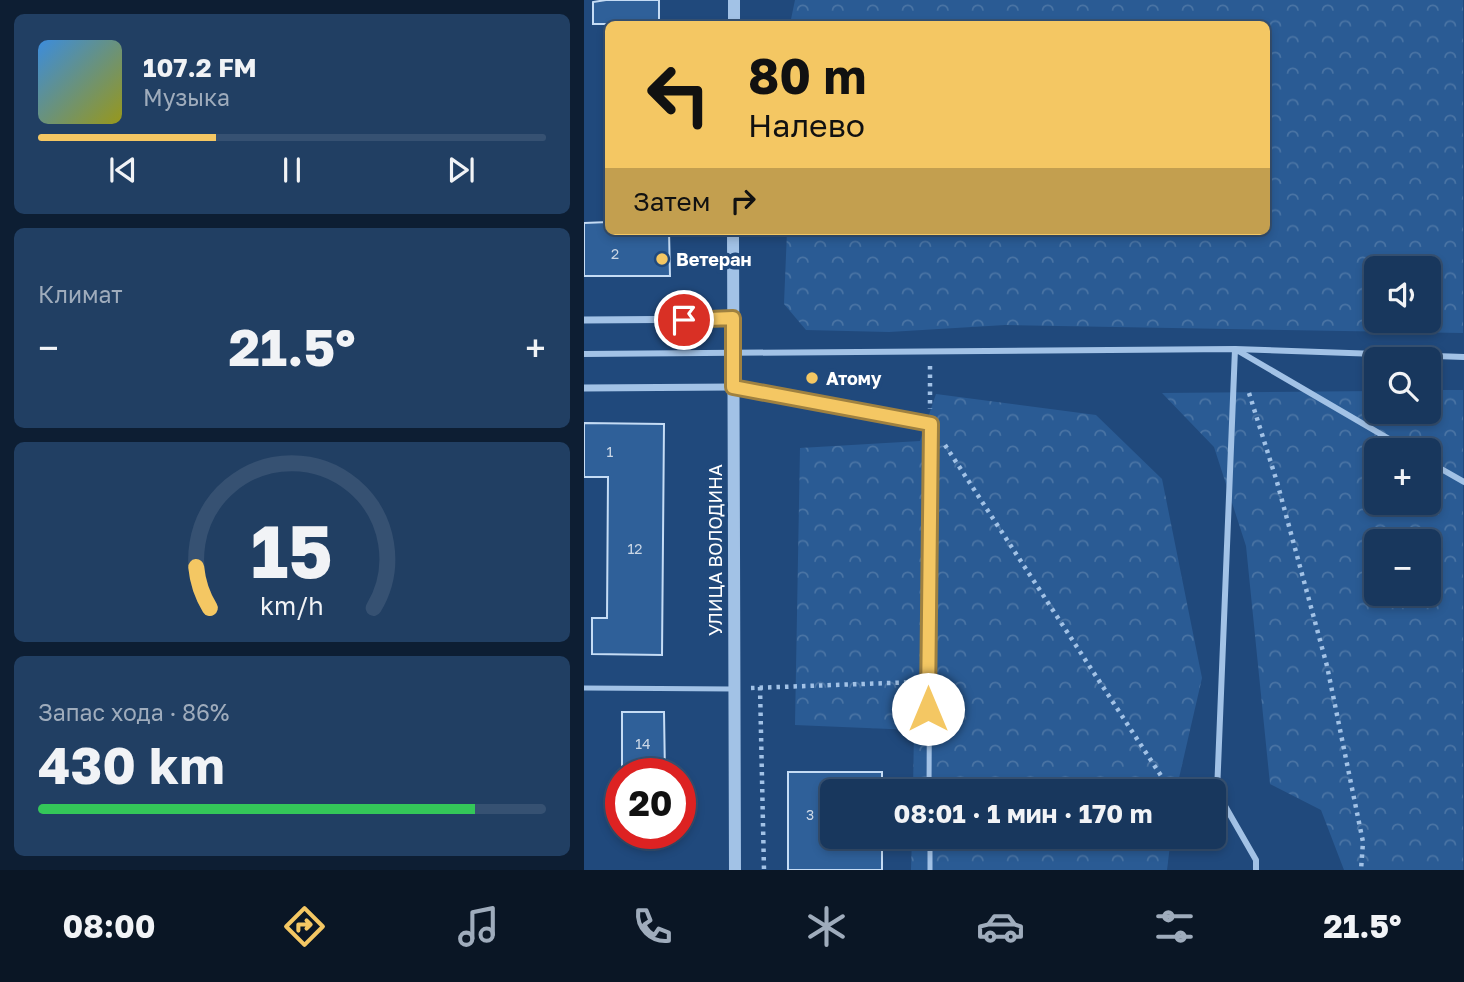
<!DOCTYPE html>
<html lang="ru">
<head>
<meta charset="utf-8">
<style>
  :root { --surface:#18375d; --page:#213f63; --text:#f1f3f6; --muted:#9facbc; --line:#365172; --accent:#f4c763 }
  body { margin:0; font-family:"Golos Text",sans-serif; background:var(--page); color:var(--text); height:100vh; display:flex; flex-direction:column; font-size:26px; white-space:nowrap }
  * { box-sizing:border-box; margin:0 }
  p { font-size:23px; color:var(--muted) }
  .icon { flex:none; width:38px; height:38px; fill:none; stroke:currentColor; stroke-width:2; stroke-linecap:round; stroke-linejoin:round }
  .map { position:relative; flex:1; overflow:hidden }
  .details { display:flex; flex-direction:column; gap:14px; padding:14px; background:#0d1e33; width:584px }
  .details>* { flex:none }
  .guide { position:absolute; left:21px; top:21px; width:665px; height:214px; border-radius:10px; box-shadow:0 4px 10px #0003,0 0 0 2px var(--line); background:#f4c763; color:#111; overflow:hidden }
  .controls { position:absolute; left:780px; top:256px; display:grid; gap:14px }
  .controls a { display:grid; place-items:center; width:77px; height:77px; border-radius:10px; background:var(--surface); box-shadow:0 4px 10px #0003,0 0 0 2px var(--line); font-size:35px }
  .speed { position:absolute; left:21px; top:758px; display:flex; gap:14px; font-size:35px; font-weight:700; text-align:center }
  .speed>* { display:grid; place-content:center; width:91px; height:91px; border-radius:50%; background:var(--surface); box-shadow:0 4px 10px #0003,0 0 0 2px var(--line); line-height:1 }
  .speed .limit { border:10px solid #d22; background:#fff; color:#111 }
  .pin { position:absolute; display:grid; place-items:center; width:60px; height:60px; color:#fff; margin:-30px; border:4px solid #fff; border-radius:50%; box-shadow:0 2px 7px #0007 }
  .me { position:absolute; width:77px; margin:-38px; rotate:0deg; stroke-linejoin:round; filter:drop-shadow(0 0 5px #0008) }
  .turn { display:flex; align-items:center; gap:24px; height:147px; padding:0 28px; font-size:32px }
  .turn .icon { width:91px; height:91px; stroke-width:2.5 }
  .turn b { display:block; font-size:49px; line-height:60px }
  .then { display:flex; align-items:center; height:66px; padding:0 28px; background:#0003; gap:14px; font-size:26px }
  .big { font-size:52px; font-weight:700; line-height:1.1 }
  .details .card { flex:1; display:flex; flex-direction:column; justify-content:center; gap:10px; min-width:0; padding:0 24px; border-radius:10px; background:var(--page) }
  .details .dial { align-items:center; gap:0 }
  .dial svg { height:182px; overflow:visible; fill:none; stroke:var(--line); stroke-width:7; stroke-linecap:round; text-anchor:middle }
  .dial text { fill:var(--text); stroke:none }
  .song { display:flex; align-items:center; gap:21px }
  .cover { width:84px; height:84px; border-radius:10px; background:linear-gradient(135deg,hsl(210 70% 55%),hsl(60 70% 35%)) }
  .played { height:7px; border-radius:4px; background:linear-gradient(90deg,var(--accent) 35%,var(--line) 35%) }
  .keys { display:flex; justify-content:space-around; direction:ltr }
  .heat { display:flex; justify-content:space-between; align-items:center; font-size:38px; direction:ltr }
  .charge { height:10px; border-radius:5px; background:linear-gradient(90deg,#34c759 86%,var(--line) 0) }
  .trip { position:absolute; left:236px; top:779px; width:406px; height:70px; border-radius:10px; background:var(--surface); box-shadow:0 4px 10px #0003,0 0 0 2px var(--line); font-weight:700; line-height:70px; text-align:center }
  .tab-bar { display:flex; height:112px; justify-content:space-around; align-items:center; background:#0a1625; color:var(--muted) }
  .tab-bar .icon { width:49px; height:49px }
  .tab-bar .current { color:var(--accent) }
  .tab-bar b { font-size:32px; color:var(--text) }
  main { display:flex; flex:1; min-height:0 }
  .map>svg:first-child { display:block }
</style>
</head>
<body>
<main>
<section class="details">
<div class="card">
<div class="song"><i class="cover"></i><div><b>107.2 FM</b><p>Музыка</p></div></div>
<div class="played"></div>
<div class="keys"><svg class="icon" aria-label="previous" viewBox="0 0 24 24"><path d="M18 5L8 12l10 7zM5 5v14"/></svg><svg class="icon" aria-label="pause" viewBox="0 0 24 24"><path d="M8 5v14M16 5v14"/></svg><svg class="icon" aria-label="next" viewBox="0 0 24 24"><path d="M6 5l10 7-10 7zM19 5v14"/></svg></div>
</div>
<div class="card"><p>Климат</p>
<div class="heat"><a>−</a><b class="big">21.5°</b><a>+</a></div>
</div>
<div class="card dial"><svg viewBox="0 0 100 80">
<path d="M14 69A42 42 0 1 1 86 69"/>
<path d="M14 69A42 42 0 0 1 8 51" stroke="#f4c763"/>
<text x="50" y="56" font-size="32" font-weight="700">15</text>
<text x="50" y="72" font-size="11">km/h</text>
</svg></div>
<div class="card"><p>Запас хода · 86%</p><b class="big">430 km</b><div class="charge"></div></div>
</section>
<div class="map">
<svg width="880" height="870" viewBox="0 0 880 870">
  <defs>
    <pattern id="forest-crowns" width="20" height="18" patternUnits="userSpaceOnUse" patternTransform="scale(1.75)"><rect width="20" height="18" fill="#2a5b94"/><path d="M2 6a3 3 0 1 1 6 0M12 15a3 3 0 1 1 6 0" fill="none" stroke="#4a74a4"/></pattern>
  </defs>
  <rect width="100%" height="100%" fill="#20497c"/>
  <g fill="url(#forest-crowns)" fill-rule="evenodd">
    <path d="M211,0h668v333l-458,-8 -116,7 -83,-2 -22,-26 3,-73h479v-207h-476zM793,268h52v52h-52z"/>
    <path d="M845,390h34v480h-119l-23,-60 -51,-26 -24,-238 -32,-99 -52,-54 215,-2v20h52zM793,450h52v52h-52zM793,541h52v52h-52z"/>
    <path d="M352,394l160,21 66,64 40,199 -26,113h-263l1,-61 -119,-5 5,-277 120,-7z"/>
    <path d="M328,837h259l-4,33h-256z"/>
  </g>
  <g fill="#2f6099" stroke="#c5dcf5" stroke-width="2">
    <path d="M22,0h53v24h-66v-22z"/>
    <path d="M24,222v9h61l1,45h-86v-53z"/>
    <path d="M0,423l80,1 -2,231 -70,-1v-36h15l1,-141h-24z"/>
    <path d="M38,712h42l1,62h-43z"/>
    <path d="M204,772h94v19h-50v45h50v34h-94z"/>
  </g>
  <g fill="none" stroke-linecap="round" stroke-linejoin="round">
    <g stroke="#a2c2e6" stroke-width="4.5" stroke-dasharray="3.5 5" stroke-linecap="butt">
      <path d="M346,366v43"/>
      <path d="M665,393l28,89 50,184 36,176 -2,28"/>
      <path d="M361,445l226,346"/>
      <path d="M176,687l4,183"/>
      <path d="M167,688l166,-6"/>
      <path d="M617,836l9,14"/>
    </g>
    <g stroke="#a2c2e6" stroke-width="5">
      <path d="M150,387l197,37 -2,367"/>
      <path d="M0,688l149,1"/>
      <path d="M346,836v34"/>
    </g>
    <g stroke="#a2c2e6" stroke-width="6">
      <path d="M0,354l651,-5 229,8"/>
      <path d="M845,462l35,20"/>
      <path d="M672,870v-10l-39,-68 18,-443 173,101"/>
    </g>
    <g stroke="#a2c2e6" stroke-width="7">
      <path d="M0,320l149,-1"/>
      <path d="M0,388l149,-1"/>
    </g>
    <g stroke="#a2c2e6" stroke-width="12">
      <path d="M150,24v-24"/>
      <path d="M149,231l2,639"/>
    </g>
  </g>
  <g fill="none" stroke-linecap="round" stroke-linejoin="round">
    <g stroke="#9f8140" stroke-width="18">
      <path id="route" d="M100,320l49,-2v69l198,37 -3,285"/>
    </g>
    <use href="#route" stroke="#f4c763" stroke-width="12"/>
  </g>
  <g fill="#f4c763" stroke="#20497c" stroke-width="2.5">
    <circle cx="78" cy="259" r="7"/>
    <circle cx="228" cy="378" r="7"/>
  </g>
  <g text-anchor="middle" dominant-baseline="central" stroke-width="7" stroke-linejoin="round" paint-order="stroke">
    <g font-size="14" fill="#cbd7e6">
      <text x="31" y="253">2</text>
      <text x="26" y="451">1</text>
      <text x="51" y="548">12</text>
      <text x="59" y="743">14</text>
      <text x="226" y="814">3</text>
    </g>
    <g font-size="18" font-weight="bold" fill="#fff" stroke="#20497c" text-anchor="start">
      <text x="92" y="259">Ветеран</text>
      <text x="242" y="378">Атому</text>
    </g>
    <g font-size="18" fill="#fff" stroke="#20497c">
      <text transform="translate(131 550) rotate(-90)">УЛИЦА ВОЛОДИНА</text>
    </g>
  </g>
</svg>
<div class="controls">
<a><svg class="icon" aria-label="sound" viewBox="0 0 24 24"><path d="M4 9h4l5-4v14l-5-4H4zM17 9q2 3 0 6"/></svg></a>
<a><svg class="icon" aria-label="search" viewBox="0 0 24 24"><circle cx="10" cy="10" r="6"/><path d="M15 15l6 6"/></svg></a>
<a>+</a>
<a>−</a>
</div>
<div class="speed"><div class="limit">20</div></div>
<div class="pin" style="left:100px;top:320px;background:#d93025"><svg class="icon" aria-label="arrive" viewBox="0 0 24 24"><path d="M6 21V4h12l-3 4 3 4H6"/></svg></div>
<svg class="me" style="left:344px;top:709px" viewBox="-20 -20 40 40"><circle r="19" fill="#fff"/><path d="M0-13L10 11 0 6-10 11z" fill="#f4c763"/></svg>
<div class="trip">08:01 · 1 мин · 170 m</div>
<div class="guide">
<div class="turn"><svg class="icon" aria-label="left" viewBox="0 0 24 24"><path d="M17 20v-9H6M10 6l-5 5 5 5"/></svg><div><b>80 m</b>Налево</div></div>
<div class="then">Затем<svg class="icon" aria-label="right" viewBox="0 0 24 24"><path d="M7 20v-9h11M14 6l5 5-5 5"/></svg></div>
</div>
</div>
</main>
<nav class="tab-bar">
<b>08:00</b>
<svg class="icon current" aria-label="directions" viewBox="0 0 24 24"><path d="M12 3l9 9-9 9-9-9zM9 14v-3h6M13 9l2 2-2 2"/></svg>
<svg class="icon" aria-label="music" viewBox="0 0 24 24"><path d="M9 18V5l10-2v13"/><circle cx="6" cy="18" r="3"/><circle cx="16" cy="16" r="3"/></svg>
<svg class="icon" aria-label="phone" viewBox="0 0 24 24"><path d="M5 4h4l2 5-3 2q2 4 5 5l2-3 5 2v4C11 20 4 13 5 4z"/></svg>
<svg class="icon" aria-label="climate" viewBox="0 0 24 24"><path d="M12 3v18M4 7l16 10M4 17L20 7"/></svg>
<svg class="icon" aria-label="car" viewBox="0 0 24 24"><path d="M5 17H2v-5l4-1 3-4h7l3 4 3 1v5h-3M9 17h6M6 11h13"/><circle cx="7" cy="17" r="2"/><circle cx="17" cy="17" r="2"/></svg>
<svg class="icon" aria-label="filters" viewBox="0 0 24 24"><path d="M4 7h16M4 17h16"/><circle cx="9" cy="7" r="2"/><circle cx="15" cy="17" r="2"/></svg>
<b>21.5°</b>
</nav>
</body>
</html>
